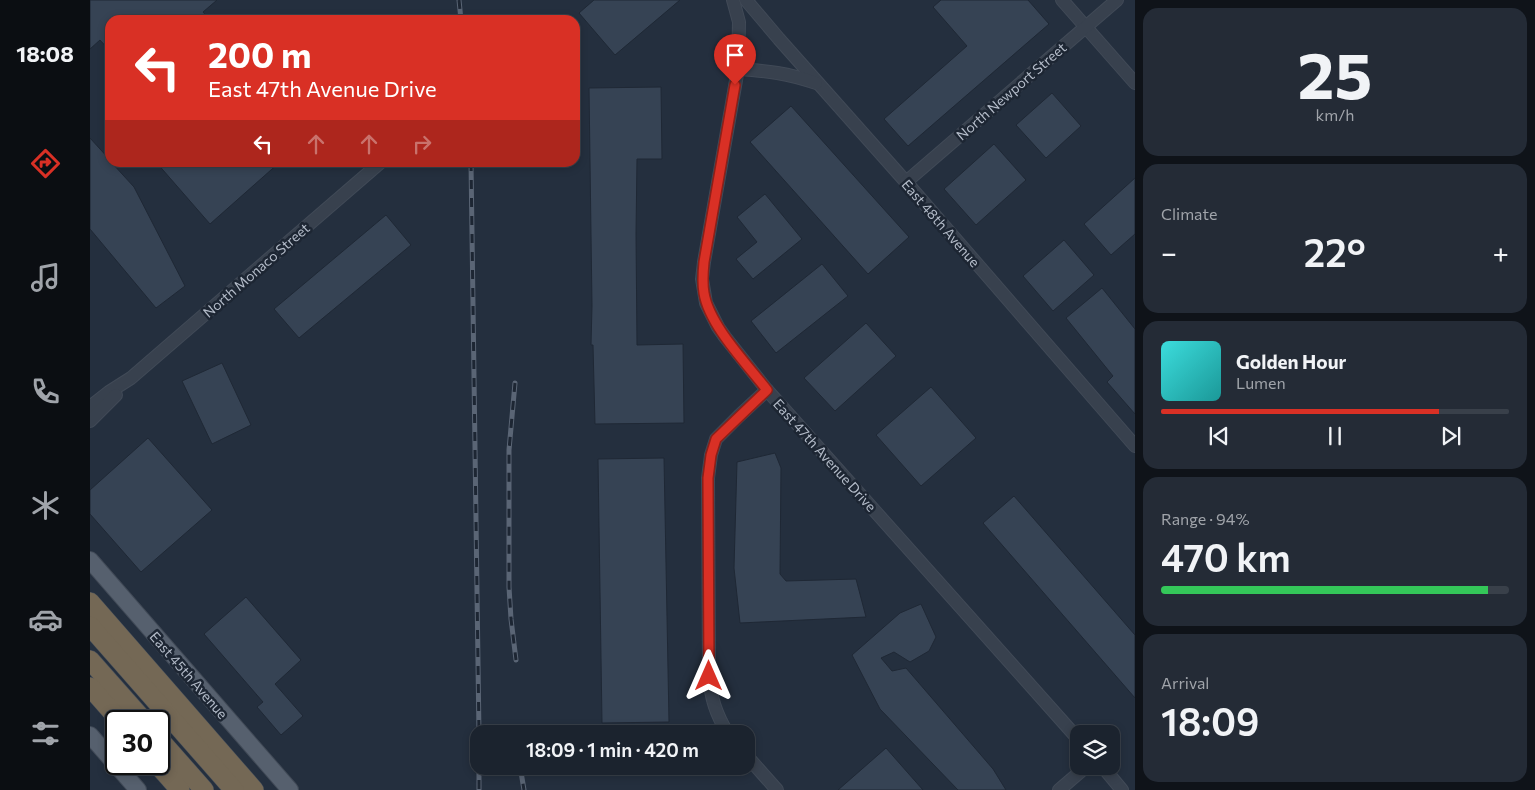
<!DOCTYPE html>
<html lang="en">
<head>
<meta charset="utf-8">
<style>
  :root { --surface:#1b232e; --page:#242b36; --text:#f1f3f6; --muted:#a0a4aa; --line:#39404a; --accent:#d93025 }
  body { margin:0; font-family:Commissioner,sans-serif; background:var(--page); color:var(--text); height:100vh; display:flex; flex-direction:column; font-size:19px; white-space:nowrap }
  * { box-sizing:border-box; margin:0 }
  p { font-size:16px; color:var(--muted) }
  .icon { flex:none; width:28px; height:28px; fill:none; stroke:currentColor; stroke-width:2; stroke-linecap:round; stroke-linejoin:round }
  .map { position:relative; flex:1; overflow:hidden }
  .details { display:flex; flex-direction:column; gap:8px; padding:8px; background:#0f1319; width:400px }
  .details>* { flex:none }
  .hud { position:absolute; left:15px; top:15px; width:475px; height:152px; border-radius:15px; box-shadow:0 2px 8px #0003,0 0 0 1px var(--line); background:#d93025; color:#fff; overflow:hidden }
  .fabs { position:absolute; left:980px; top:725px; display:grid; gap:10px }
  .fabs a { display:grid; place-items:center; width:50px; height:50px; border-radius:10px; background:var(--surface); box-shadow:0 2px 8px #0003,0 0 0 1px var(--line); font-size:25px }
  .speed { position:absolute; left:15px; top:710px; display:flex; gap:10px; font-size:25px; font-weight:700; text-align:center }
  .speed>* { display:grid; place-content:center; width:65px; height:65px; border-radius:50%; background:var(--surface); box-shadow:0 2px 8px #0003,0 0 0 1px var(--line); line-height:1 }
  .speed .limit { border:2px solid #111; border-radius:8px; background:#fff; color:#111 }
  .pin { position:absolute; display:grid; place-items:center; width:42px; height:42px; color:#fff; margin:-51px -21px; border-radius:50% 50% 50% 0; rotate:-45deg; box-shadow:0 0 5px #0007 }
  .pin .icon { rotate:45deg }
  .me { position:absolute; width:55px; margin:-28px; rotate:0deg; stroke-linejoin:round; filter:drop-shadow(0 0 4px #0008) }
  .turn { display:flex; align-items:center; gap:18px; height:105px; padding:0 20px; font-size:22px }
  .turn .icon { width:65px; height:65px; stroke-width:2.5 }
  .turn b { display:block; font-size:35px; line-height:42px }
  .lanes { display:flex; align-items:center; height:48px; padding:0 20px; background:#0003; justify-content:center; gap:25px; direction:ltr }
  .lanes .off { opacity:.35 }
  .big { font-size:38px; font-weight:600; line-height:1.1 }
  .details .card { flex:1; display:flex; flex-direction:column; justify-content:center; gap:8px; min-width:0; padding:0 18px; border-radius:15px; background:var(--page) }
  .details .dial { align-items:center; gap:0 }
  .dial b { font-size:65px; line-height:1 }
  .song { display:flex; align-items:center; gap:15px }
  .cover { width:60px; height:60px; border-radius:8px; background:linear-gradient(135deg,hsl(180 70% 55%),hsl(180 70% 35%)) }
  .played { height:5px; border-radius:2px; background:linear-gradient(90deg,var(--accent) 80%,var(--line) 80%) }
  .keys { display:flex; justify-content:space-around; direction:ltr }
  .heat { display:flex; justify-content:space-between; align-items:center; font-size:28px; direction:ltr }
  .charge { height:8px; border-radius:4px; background:linear-gradient(90deg,#34c759 94%,var(--line) 0) }
  .trip { position:absolute; left:380px; top:725px; width:285px; height:50px; border-radius:15px; background:var(--surface); box-shadow:0 2px 8px #0003,0 0 0 1px var(--line); font-weight:600; line-height:50px; text-align:center }
  main { display:flex; flex:1; min-height:0 }
  .dock { display:flex; flex-direction:column; width:90px; justify-content:space-around; align-items:center; background:#0b0e12; color:var(--muted) }
  .dock .icon { width:35px; height:35px }
  .dock .current { color:var(--accent) }
  .dock b { font-size:22px; color:var(--text) }
  .map>svg:first-child { display:block }
</style>
</head>
<body>
<main>
<nav class="dock">
<b>18:08</b>
<svg class="icon current" aria-label="directions" viewBox="0 0 24 24"><path d="M12 3l9 9-9 9-9-9zM9 14v-3h6M13 9l2 2-2 2"/></svg>
<svg class="icon" aria-label="music" viewBox="0 0 24 24"><path d="M9 18V5l10-2v13"/><circle cx="6" cy="18" r="3"/><circle cx="16" cy="16" r="3"/></svg>
<svg class="icon" aria-label="phone" viewBox="0 0 24 24"><path d="M5 4h4l2 5-3 2q2 4 5 5l2-3 5 2v4C11 20 4 13 5 4z"/></svg>
<svg class="icon" aria-label="climate" viewBox="0 0 24 24"><path d="M12 3v18M4 7l16 10M4 17L20 7"/></svg>
<svg class="icon" aria-label="car" viewBox="0 0 24 24"><path d="M5 17H2v-5l4-1 3-4h7l3 4 3 1v5h-3M9 17h6M6 11h13"/><circle cx="7" cy="17" r="2"/><circle cx="17" cy="17" r="2"/></svg>
<svg class="icon" aria-label="filters" viewBox="0 0 24 24"><path d="M4 7h16M4 17h16"/><circle cx="9" cy="7" r="2"/><circle cx="15" cy="17" r="2"/></svg>
</nav>
<div class="map">
<svg width="1045" height="790" viewBox="0 0 1045 790">
  <rect width="100%" height="100%" fill="#242f3e"/>
  <g fill="#364354" stroke="#1f2835">
    <path d="M0,0h127l-14,12 7,8h-100v31l-10,-11 -10,9z"/>
    <path d="M504,0h86l-65,55 -36,-42z"/>
    <path d="M851,0h87l21,24 -141,122 -24,-27 83,-73 -34,-39z"/>
    <path d="M571,87l1,72h-25l-1,74 1,112 46,-1 1,79 -89,1 -2,-79h-2l1,-39 -3,-218z"/>
    <path d="M962,93l29,33 -35,32 -30,-33z"/>
    <path d="M701,106l118,131 -41,37 -118,-132z"/>
    <path d="M0,138l20,22v2l2,1 22,24 51,99 -29,22 -66,-79z"/>
    <path d="M904,144l32,36 -50,45 -32,-36z"/>
    <path d="M66,162h124l-70,62z"/>
    <path d="M1045,178v56l-24,21 -27,-31z"/>
    <path d="M675,194l37,45 -49,40 -17,-20 21,-17 -20,-25z"/>
    <path d="M296,215l25,30 -112,93 -25,-29z"/>
    <path d="M974,240l30,35 -41,36 -30,-35z"/>
    <path d="M732,264l26,32 -72,57 -25,-32z"/>
    <path d="M1012,288l33,41v85l-28,-32 6,-6 -47,-58z"/>
    <path d="M776,323l30,33 -61,55 -31,-33z"/>
    <path d="M132,363l29,62 -39,19 -30,-63z"/>
    <path d="M841,387l45,51 -55,48 -45,-51z"/>
    <path d="M58,438l64,72 -71,62 -51,-58v-24z"/>
    <path d="M685,453l6,15 -1,106 6,7 70,-2 10,38 -126,6 -6,-55 3,-106z"/>
    <path d="M574,458l5,264 -67,1 -4,-264z"/>
    <path d="M924,496l121,139v63l-152,-175z"/>
    <path d="M156,597l55,63 -26,24 28,32 -22,19 -24,-28 6,-5 -59,-68z"/>
    <path d="M831,604l15,33 -7,14 -19,11 -16,-10 -13,6 11,13 14,-3 87,101 13,21h-48l-78,-81 -28,-54 48,-42z"/>
    <path d="M796,748l37,42h-85z"/>
  </g>
  <g fill="none" stroke-linecap="round" stroke-linejoin="round">
    <g stroke="#414a57" stroke-width="14">
      <g id="minor">
        <path d="M643,0l6,22 -1,47 -34,193 -2,17 4,24 12,24 7,10 42,53 312,350"/>
        <path d="M656,0l33,39 127,143 229,264"/>
        <path d="M972,0l73,83"/>
        <path d="M648,69c30,2 49,4 78,14"/>
        <path d="M816,182l211,-182"/>
        <path d="M0,407l19,-15 22,-14 250,-216"/>
        <path d="M0,421l26,-26"/>
        <path d="M638,734c-12,-20 -17,-35 -19,-58l-1,-198 3,-23 5,-16 23,-23 28,-26"/>
        <path d="M656,755l31,35"/>
        <path d="M1012,766l20,24"/>
        <path d="M969,790l28,-24"/>
      </g>
    </g>
    <g stroke="#414a57" stroke-width="18">
      <g id="major">
        <path d="M0,560l200,230"/>
        <path d="M0,735l48,55"/>
      </g>
    </g>
    <g stroke="#434c59" stroke-width="20">
      <g id="highway">
        <path d="M0,602l164,188"/>
        <path d="M0,626l144,164"/>
        <path d="M0,660l54,61"/>
        <path d="M0,687l30,34"/>
        <path d="M69,739l45,51"/>
        <path d="M67,764l23,26"/>
      </g>
    </g>
    <use href="#minor" stroke="#38414e" stroke-width="12"/>
    <use href="#major" stroke="#56606e" stroke-width="16"/>
    <use href="#highway" stroke="#746855" stroke-width="19"/>
    <g stroke="#5a6575" stroke-width="5">
      <g id="rail">
        <path d="M369,0l2,20"/>
        <path d="M381,162l8,572"/>
        <path d="M425,383l-6,67v137l2,32 5,41"/>
        <path d="M389,762v28"/>
        <path d="M430,766l4,24"/>
      </g>
    </g>
    <use href="#rail" stroke="#1d2633" stroke-width="3" stroke-dasharray="9" stroke-linecap="butt"/>
  </g>
  <g fill="none" stroke-linecap="round" stroke-linejoin="round">
    <g stroke="#8d1f18" stroke-width="12">
      <path id="route" d="M619,676l-1,-198 3,-23 5,-16 51,-49c-20,-26 -58,-65 -63,-97 -2,-11 -1,-21 0,-31l31,-177"/>
    </g>
    <use href="#route" stroke="#d93025" stroke-width="9"/>
  </g>
  <g text-anchor="middle" dominant-baseline="central" stroke-width="5" stroke-linejoin="round" paint-order="stroke">
    <g font-size="14" fill="#b4bcc9" stroke="#1d2633">
      <text transform="translate(921 91) rotate(-41)">North Newport Street</text>
      <text transform="translate(851 223) rotate(49)">East 48th Avenue</text>
      <text transform="translate(166 270) rotate(-41)">North Monaco Street</text>
      <text transform="translate(735 455) rotate(48)">East 47th Avenue Drive</text>
      <text transform="translate(99 675) rotate(49)">East 45th Avenue</text>
    </g>
  </g>
</svg>
<div class="fabs">
<a><svg class="icon" aria-label="layers" viewBox="0 0 24 24"><path d="M12 4l9 5-9 5-9-5zM3 14l9 5 9-5"/></svg></a>
</div>
<div class="speed"><div class="limit">30</div></div>
<div class="pin" style="left:645px;top:85px;background:#d93025"><svg class="icon" aria-label="arrive" viewBox="0 0 24 24"><path d="M6 21V4h12l-3 4 3 4H6"/></svg></div>
<svg class="me" style="left:619px;top:676px" viewBox="-20 -20 40 40"><path d="M0-17L14 15 0 8-14 15z" fill="#d93025" stroke="#fff" stroke-width="4"/></svg>
<div class="trip">18:09 · 1 min · 420 m</div>
<div class="hud">
<div class="turn"><svg class="icon" aria-label="left" viewBox="0 0 24 24"><path d="M17 20v-9H6M10 6l-5 5 5 5"/></svg><div><b>200 m</b>East 47th Avenue Drive</div></div>
<div class="lanes"><svg class="icon" aria-label="left" viewBox="0 0 24 24"><path d="M17 20v-9H6M10 6l-5 5 5 5"/></svg><svg class="icon off" aria-label="ahead" viewBox="0 0 24 24"><path d="M12 20V5M6 11l6-6 6 6"/></svg><svg class="icon off" aria-label="ahead" viewBox="0 0 24 24"><path d="M12 20V5M6 11l6-6 6 6"/></svg><svg class="icon off" aria-label="right" viewBox="0 0 24 24"><path d="M7 20v-9h11M14 6l5 5-5 5"/></svg></div>
</div>
</div>
<section class="details">
<div class="card dial"><b>25</b><p>km/h</p></div>
<div class="card"><p>Climate</p>
<div class="heat"><a>−</a><b class="big">22°</b><a>+</a></div>
</div>
<div class="card">
<div class="song"><i class="cover"></i><div><b>Golden Hour</b><p>Lumen</p></div></div>
<div class="played"></div>
<div class="keys"><svg class="icon" aria-label="previous" viewBox="0 0 24 24"><path d="M18 5L8 12l10 7zM5 5v14"/></svg><svg class="icon" aria-label="pause" viewBox="0 0 24 24"><path d="M8 5v14M16 5v14"/></svg><svg class="icon" aria-label="next" viewBox="0 0 24 24"><path d="M6 5l10 7-10 7zM19 5v14"/></svg></div>
</div>
<div class="card"><p>Range · 94%</p><b class="big">470 km</b><div class="charge"></div></div>
<div class="card"><p>Arrival</p><b class="big">18:09</b></div>
</section>
</main>
</body>
</html>
